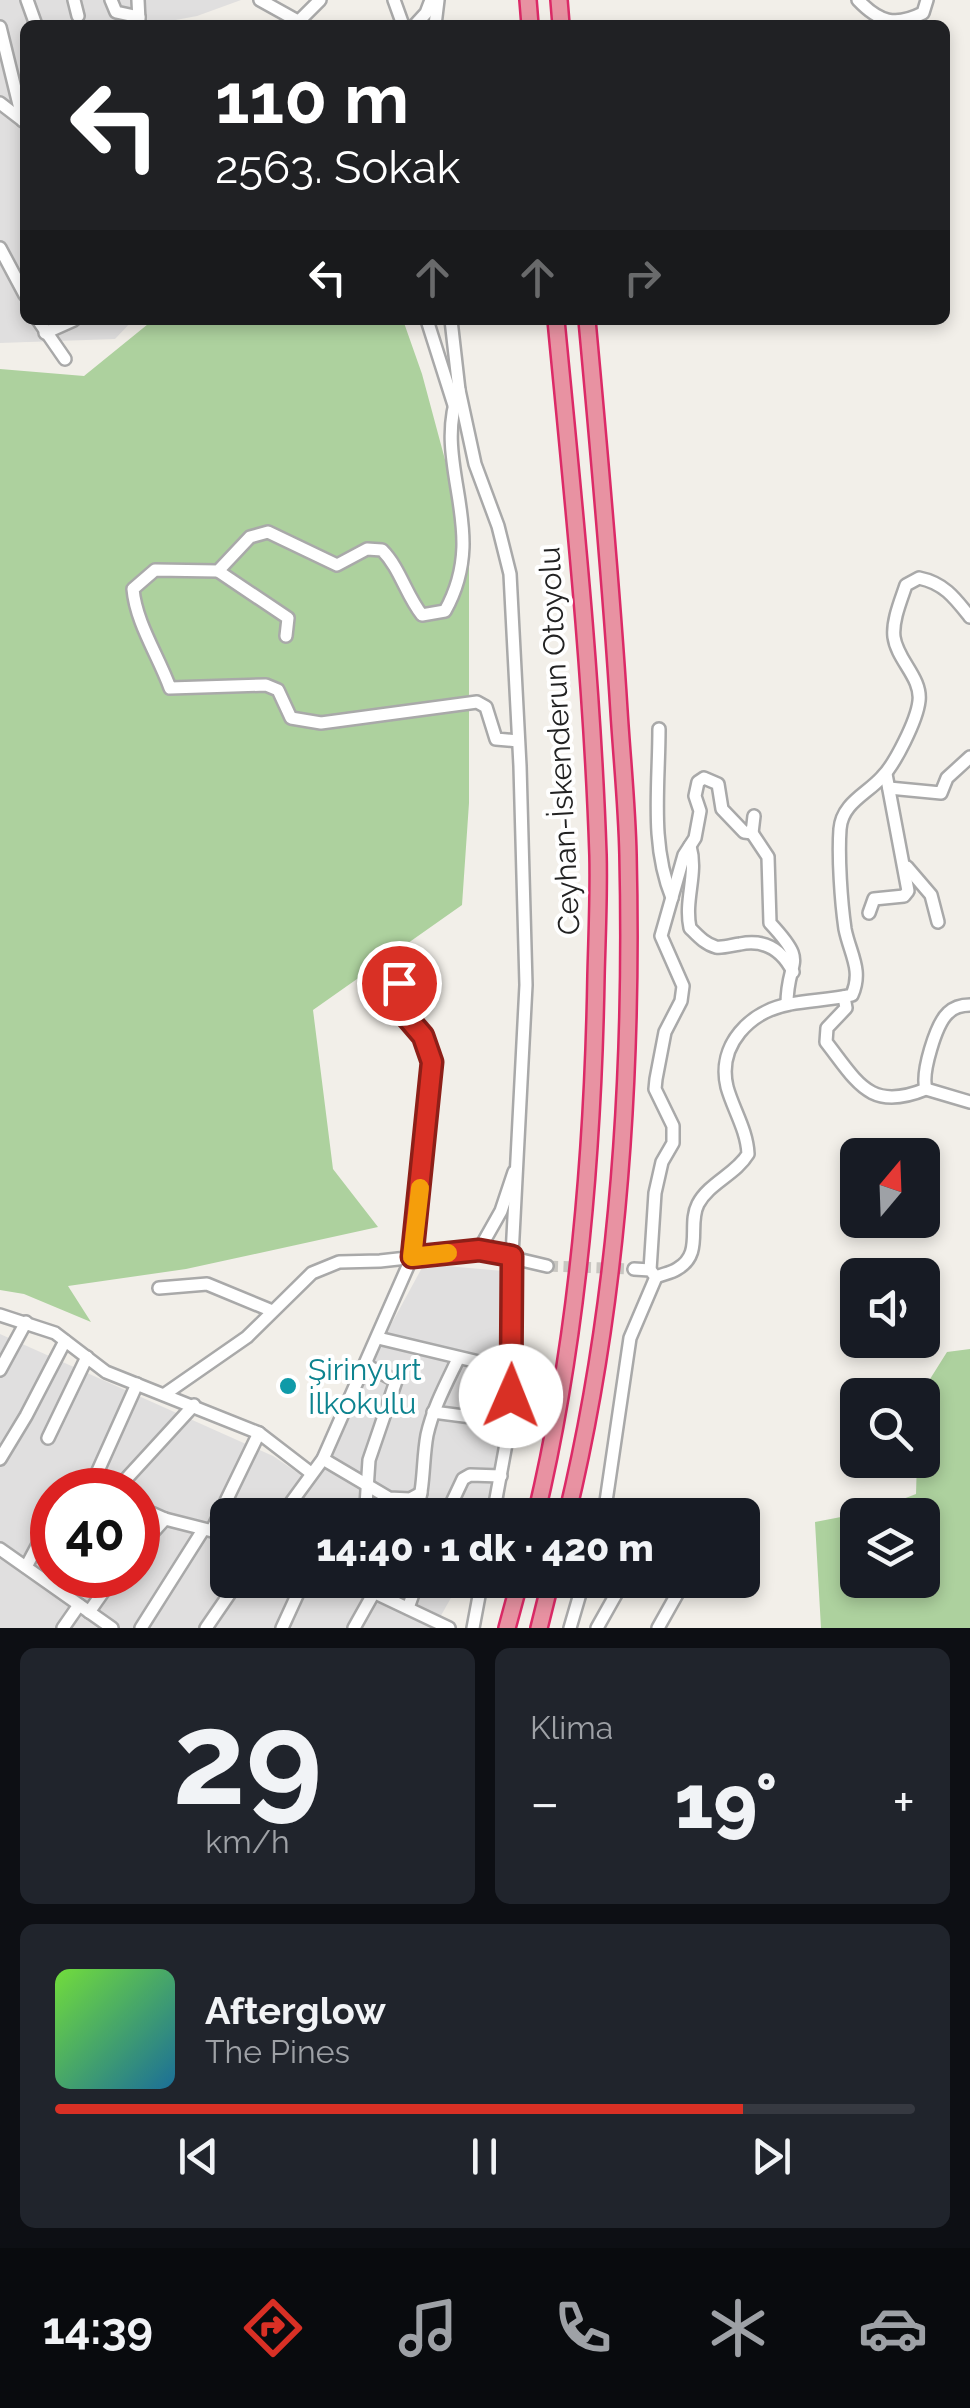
<!DOCTYPE html>
<html lang="tr">
<head>
<meta charset="utf-8">
<style>
  :root { --surface:#171b24; --page:#20242c; --text:#f1f3f6; --muted:#9ea1a6; --line:#363941; --accent:#d93025 }
  body { margin:0; font-family:Raleway,sans-serif; background:var(--page); color:var(--text); height:100vh; display:flex; flex-direction:column; font-size:38px; white-space:nowrap }
  * { box-sizing:border-box; margin:0 }
  p { font-size:32px; color:var(--muted) }
  .icon { flex:none; width:55px; height:55px; fill:none; stroke:currentColor; stroke-width:2; stroke-linecap:round; stroke-linejoin:round }
  .map { position:relative; height:1628px; overflow:hidden }
  .panel { display:flex; flex-direction:column; gap:20px; padding:20px; background:#0d0f14; flex:1 }
  .panel>* { flex:none }
  .guide { position:absolute; left:20px; top:20px; width:930px; height:305px; border-radius:15px; box-shadow:0 5px 15px #0003; background:#202124; color:#fff; overflow:hidden }
  .needle { width:65px; rotate:19deg }
  .controls { position:absolute; left:840px; top:1138px; display:grid; gap:20px }
  .controls a { display:grid; place-items:center; width:100px; height:100px; border-radius:15px; background:var(--surface); box-shadow:0 5px 15px #0003; font-size:50px }
  .speed { position:absolute; left:30px; top:1468px; display:flex; gap:20px; font-size:50px; font-weight:700; text-align:center }
  .speed>* { display:grid; place-content:center; width:130px; height:130px; border-radius:50%; background:var(--surface); box-shadow:0 5px 15px #0003; line-height:1 }
  .speed .limit { border:15px solid #d22; background:#fff; color:#111 }
  .pin { position:absolute; display:grid; place-items:center; width:85px; height:85px; color:#fff; margin:-42px; border:5px solid #fff; border-radius:50%; box-shadow:0 2px 10px #0007 }
  .me { position:absolute; width:110px; margin:-55px; rotate:1deg; stroke-linejoin:round; filter:drop-shadow(0 0 8px #0008) }
  .turn { display:flex; align-items:center; gap:35px; height:210px; padding:0 30px; font-size:45px }
  .turn .icon { width:130px; height:130px; stroke-width:2.5 }
  .turn b { display:block; font-size:70px; line-height:85px }
  .lanes { display:flex; align-items:center; height:95px; padding:0 30px; background:#0003; justify-content:center; gap:50px; direction:ltr }
  .lanes .off { opacity:.35 }
  .big { font-size:75px; font-weight:800; line-height:1.1 }
  .panel .tile { flex:1; display:flex; flex-direction:column; justify-content:center; gap:15px; min-width:0; padding:0 35px; border-radius:15px; background:var(--page) }
  .panel .dial { align-items:center; gap:0 }
  .dial b { font-size:130px; line-height:1 }
  .song { display:flex; align-items:center; gap:30px }
  .cover { width:120px; height:120px; border-radius:15px; background:linear-gradient(135deg,hsl(100 70% 55%),hsl(200 70% 35%)) }
  .played { height:10px; border-radius:5px; background:linear-gradient(90deg,var(--accent) 80%,var(--line) 80%) }
  .keys { display:flex; justify-content:space-around; direction:ltr }
  .heat { display:flex; justify-content:space-between; align-items:center; font-size:55px; direction:ltr }
  .panel .tiles { flex:1; display:grid; gap:20px; grid-template-columns:1fr 1fr }
  .tile:last-child { grid-column:span 2 }
  .trip { position:absolute; left:210px; top:1498px; width:550px; height:100px; border-radius:15px; background:var(--surface); box-shadow:0 5px 15px #0003; font-weight:800; line-height:100px; text-align:center }
  .tabs { display:flex; height:160px; justify-content:space-around; align-items:center; background:#090b0e; color:var(--muted) }
  .tabs .icon { width:70px; height:70px }
  .tabs .selected { color:var(--accent) }
  .tabs b { font-size:45px; color:var(--text) }
  .map>svg:first-child { display:block }
</style>
</head>
<body>
<div class="map">
<svg width="970" height="1628" viewBox="0 0 970 1628">
  <rect width="100%" height="100%" fill="#f2efe9"/>
  <g fill="#e0dfdf" fill-rule="evenodd">
    <path d="M0,0h241l-44,16 -48,9h-124v295h108l-18,19 -115,4z"/>
    <path d="M424,1264l79,7 2,231 -7,13h-270v65h233l-27,48h-434v-294l273,122 34,23zM52,1490h86v85h-86z"/>
  </g>
  <g fill="#add19e" fill-rule="evenodd">
    <path d="M153,320h250l19,54 47,175v254l-7,102 -149,105 20,159 45,58 -192,42 -118,17 23,36 -67,-28 -24,-4v-921l84,7z"/>
    <path d="M970,1349v279h-149l-6,-106 57,-11 44,-17 1,-34h5l-2,-65 27,-43zM858,1515h64v65h-64z"/>
  </g>
  <g fill="none" stroke-linecap="round" stroke-linejoin="round">
    <path stroke="#c8c6c1" stroke-width="11" stroke-dasharray="11 5.5" stroke-linecap="butt" d="M547,1266l87,3"/>
    <g stroke="#a9a9a9" stroke-width="16">
      <g id="minor">
        <path d="M27,0l9,25"/>
        <path d="M74,0l4,16"/>
        <path d="M111,0l5,12 23,5"/>
        <path d="M138,0l1,21"/>
        <path d="M260,0l45,25"/>
        <path d="M394,0l9,25"/>
        <path d="M858,0c21,22 37,27 65,13l4,-13"/>
        <path d="M295,25l25,-25"/>
        <path d="M415,25l11,-12 5,-13"/>
        <path d="M435,25l3,-25"/>
        <path d="M0,27l23,94"/>
        <path d="M0,103l22,17"/>
        <path d="M0,248l25,47"/>
        <path d="M38,320l27,39"/>
        <path d="M427,320l27,85"/>
        <path d="M451,320l8,70 16,74 23,62 12,48 10,192 6,219 -14,271 -2,166 -17,93"/>
        <path d="M45,333l29,-13"/>
        <path d="M459,390c-28,77 32,139 -14,221l-23,4c-16,-20 -22,-47 -40,-65l-15,-1 -30,16 -69,-33 -18,5 -32,34 -63,-1 -22,19c3,34 25,66 37,99l96,-3 12,5 13,28 30,5 156,-21 9,5 10,32 22,2"/>
        <path d="M218,571l70,47 -2,18"/>
        <path d="M659,729c0,57 -9,115 13,169"/>
        <path d="M889,788l52,5 6,-15 23,-21"/>
        <path d="M752,833l16,24 2,66c40,43 17,34 17,81"/>
        <path d="M690,846c8,28 -6,53 0,82 8,8 15,16 26,19 8,1 16,-2 24,-3 25,-5 42,6 53,28"/>
        <path d="M907,867l24,28 7,27"/>
        <path d="M869,913l5,-14 30,-3 4,-5 -22,-117"/>
        <path d="M844,997l2,11 -19,20 -1,14c32,41 44,70 100,47l44,13"/>
        <path d="M926,1089c-5,-16 10,-65 22,-76 6,-6 14,-8 22,-8"/>
        <path d="M479,1250l22,-39 13,-39"/>
        <path d="M634,1269l16,1 6,7c7,-3 15,-4 21,-8 27,-15 10,-44 21,-65 11,-21 38,-30 50,-50 -1,-24 -15,-45 -21,-67 -10,-42 23,-76 63,-83 20,-4 41,-4 62,-9 11,-25 -2,-41 -7,-66 -4,-28 -7,-72 -5,-100 2,-26 27,-35 42,-52 13,-13 35,-57 37,-76 3,-23 -22,-41 -25,-64 -2,-16 7,-37 12,-52l13,-7c25,5 36,20 51,39"/>
        <path d="M650,1270l5,-77 7,-31 11,-19v-17l-18,-37 1,-10 9,-47 16,-31 2,-15 -22,-50 23,-81 11,-17 5,-27 -5,-15 3,-14 6,-4 14,6 4,25 22,23 8,1 2,-17"/>
        <path d="M159,1288l48,-4 63,26"/>
        <path d="M0,1315l55,18 51,39 153,61 52,40"/>
        <path d="M378,1338l134,32"/>
        <path d="M0,1370l26,-48"/>
        <path d="M165,1394l82,-57 65,-64 27,-11 41,-1 99,-11 68,16"/>
        <path d="M433,1412l77,10"/>
        <path d="M48,1438l39,-81"/>
        <path d="M0,1459l26,-43 39,-75"/>
        <path d="M323,1459l66,39 21,1 11,-6"/>
        <path d="M108,1490l-11,-17 40,-89"/>
        <path d="M116,1490l78,-85"/>
        <path d="M138,1507l27,12 63,16"/>
        <path d="M282,1515l41,-56 89,-202 20,-195 -9,-26 -18,-21 3,-12 -9,-20"/>
        <path d="M361,1515l5,-10 3,-45 27,-79 -30,-16"/>
        <path d="M415,1515c10,-26 7,-53 12,-80 6,-27 19,-51 31,-76"/>
        <path d="M446,1515l17,-36 7,-4 31,1"/>
        <path d="M604,1515l26,-177 26,-61"/>
        <path d="M212,1530l47,-97"/>
        <path d="M0,1549l112,79"/>
        <path d="M138,1549l27,-30"/>
        <path d="M26,1567l26,-49"/>
        <path d="M348,1580l101,48"/>
        <path d="M408,1608l10,-28"/>
        <path d="M89,1612l26,-37"/>
        <path d="M63,1628l16,-23"/>
        <path d="M141,1628l62,-98"/>
        <path d="M206,1628l33,-48"/>
        <path d="M282,1628l22,-48"/>
        <path d="M354,1628l27,-48"/>
        <path d="M473,1628l9,-48"/>
        <path d="M570,1628l14,-48"/>
        <path d="M597,1628l27,-48"/>
        <path d="M658,1628l27,-48"/>
      </g>
    </g>
    <g stroke="#dc2a67" stroke-width="20">
      <g id="highway">
        <path d="M528,0l2,25"/>
        <path d="M559,0l2,25"/>
        <path d="M536,1515c42,-176 57,-359 60,-539 1,-41 3,-81 2,-121 -6,-179 -25,-357 -42,-535"/>
        <path d="M567,1515c51,-211 66,-443 61,-660 -1,-48 -6,-96 -9,-144 -8,-130 -20,-261 -32,-391"/>
        <path d="M507,1628l13,-48"/>
        <path d="M539,1628l12,-48"/>
      </g>
    </g>
    <use href="#minor" stroke="#fff" stroke-width="11"/>
    <use href="#highway" stroke="#e892a2" stroke-width="15"/>
  </g>
  <g fill="none" stroke-linecap="round" stroke-linejoin="round">
    <g stroke="#8d1f18" stroke-width="25">
      <path id="route" d="M399,983l9,21 -3,11 18,21 9,26 -20,195 67,-7 33,6 -1,140"/>
    </g>
    <use href="#route" stroke="#d93025" stroke-width="18"/>
    <path stroke="#f59e0b" stroke-width="18" d="M420,1188l-8,69 36,-4"/>
  </g>
  <circle fill="#0f9aa8" stroke="#fff" stroke-width="4" cx="288" cy="1386" r="10"/>
  <g text-anchor="middle" dominant-baseline="central" stroke-width="8" stroke-linejoin="round" paint-order="stroke">
    <g font-size="30" fill="#222" stroke="#fff">
      <text transform="translate(559 741) rotate(-93)">Ceyhan-İskenderun Otoyolu</text>
    </g>
    <g font-size="30" fill="#0d838f" stroke="#fff" text-anchor="start">
      <text x="308" y="1369">Şirinyurt<tspan x="308" dy="34">İlkokulu</tspan></text>
    </g>
  </g>
</svg>
<div class="controls">
<a><svg class="needle" viewBox="-14 -14 28 28"><path d="M0-13l5 13h-10z" fill="#e53935"/><path d="M0 13l5-13h-10z" fill="#9ea1a6"/></svg></a>
<a><svg class="icon" aria-label="sound" viewBox="0 0 24 24"><path d="M4 9h4l5-4v14l-5-4H4zM17 9q2 3 0 6"/></svg></a>
<a><svg class="icon" aria-label="search" viewBox="0 0 24 24"><circle cx="10" cy="10" r="6"/><path d="M15 15l6 6"/></svg></a>
<a><svg class="icon" aria-label="layers" viewBox="0 0 24 24"><path d="M12 4l9 5-9 5-9-5zM3 14l9 5 9-5"/></svg></a>
</div>
<div class="speed"><div class="limit">40</div></div>
<div class="pin" style="left:399px;top:983px;background:#d93025"><svg class="icon" aria-label="arrive" viewBox="0 0 24 24"><path d="M6 21V4h12l-3 4 3 4H6"/></svg></div>
<svg class="me" style="left:511px;top:1396px" viewBox="-20 -20 40 40"><circle r="19" fill="#fff"/><path d="M0-13L10 11 0 6-10 11z" fill="#d93025"/></svg>
<div class="trip">14:40 · 1 dk · 420 m</div>
<div class="guide">
<div class="turn"><svg class="icon" aria-label="left" viewBox="0 0 24 24"><path d="M17 20v-9H6M10 6l-5 5 5 5"/></svg><div><b>110 m</b>2563. Sokak</div></div>
<div class="lanes"><svg class="icon" aria-label="left" viewBox="0 0 24 24"><path d="M17 20v-9H6M10 6l-5 5 5 5"/></svg><svg class="icon off" aria-label="ahead" viewBox="0 0 24 24"><path d="M12 20V5M6 11l6-6 6 6"/></svg><svg class="icon off" aria-label="ahead" viewBox="0 0 24 24"><path d="M12 20V5M6 11l6-6 6 6"/></svg><svg class="icon off" aria-label="right" viewBox="0 0 24 24"><path d="M7 20v-9h11M14 6l5 5-5 5"/></svg></div>
</div>
</div>
<section class="panel">
<div class="tiles">
<div class="tile dial"><b>29</b><p>km/h</p></div>
<div class="tile"><p>Klima</p>
<div class="heat"><a>−</a><b class="big">19°</b><a>+</a></div>
</div>
<div class="tile">
<div class="song"><i class="cover"></i><div><b>Afterglow</b><p>The Pines</p></div></div>
<div class="played"></div>
<div class="keys"><svg class="icon" aria-label="previous" viewBox="0 0 24 24"><path d="M18 5L8 12l10 7zM5 5v14"/></svg><svg class="icon" aria-label="pause" viewBox="0 0 24 24"><path d="M8 5v14M16 5v14"/></svg><svg class="icon" aria-label="next" viewBox="0 0 24 24"><path d="M6 5l10 7-10 7zM19 5v14"/></svg></div>
</div>
</div>
</section>
<nav class="tabs">
<b>14:39</b>
<svg class="icon selected" aria-label="directions" viewBox="0 0 24 24"><path d="M12 3l9 9-9 9-9-9zM9 14v-3h6M13 9l2 2-2 2"/></svg>
<svg class="icon" aria-label="music" viewBox="0 0 24 24"><path d="M9 18V5l10-2v13"/><circle cx="6" cy="18" r="3"/><circle cx="16" cy="16" r="3"/></svg>
<svg class="icon" aria-label="phone" viewBox="0 0 24 24"><path d="M5 4h4l2 5-3 2q2 4 5 5l2-3 5 2v4C11 20 4 13 5 4z"/></svg>
<svg class="icon" aria-label="climate" viewBox="0 0 24 24"><path d="M12 3v18M4 7l16 10M4 17L20 7"/></svg>
<svg class="icon" aria-label="car" viewBox="0 0 24 24"><path d="M5 17H2v-5l4-1 3-4h7l3 4 3 1v5h-3M9 17h6M6 11h13"/><circle cx="7" cy="17" r="2"/><circle cx="17" cy="17" r="2"/></svg>
</nav>
</body>
</html>
